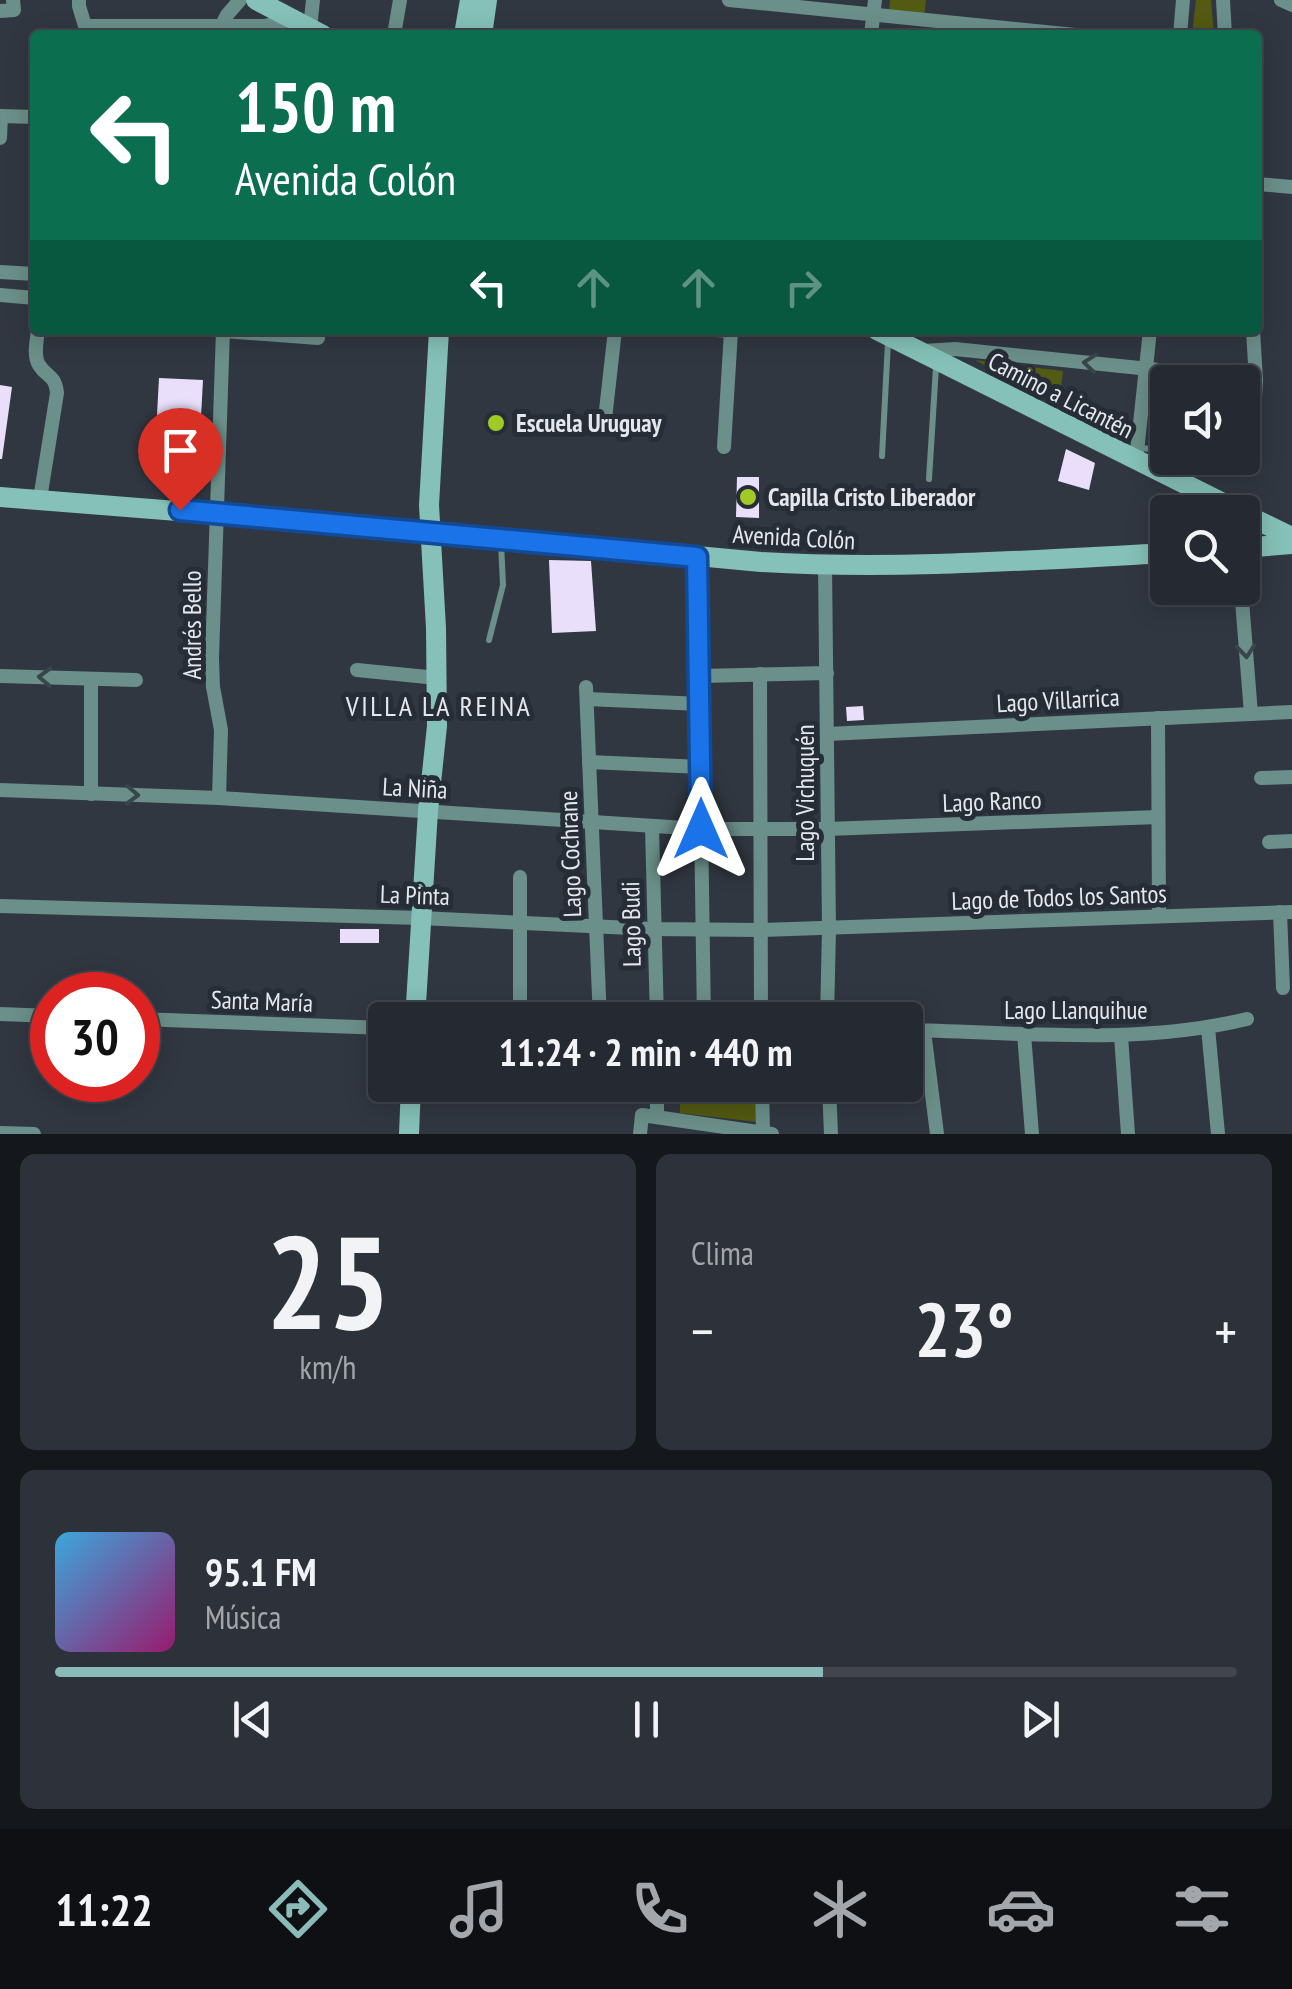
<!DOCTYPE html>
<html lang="es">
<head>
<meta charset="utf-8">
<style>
  :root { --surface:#252931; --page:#2d3139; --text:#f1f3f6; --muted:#a3a6ab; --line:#42454d; --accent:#8bbbb9 }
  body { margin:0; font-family:"PT Sans Narrow",sans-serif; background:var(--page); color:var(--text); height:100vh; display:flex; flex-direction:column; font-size:38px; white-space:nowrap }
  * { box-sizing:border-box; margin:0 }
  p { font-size:32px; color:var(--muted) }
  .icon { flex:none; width:55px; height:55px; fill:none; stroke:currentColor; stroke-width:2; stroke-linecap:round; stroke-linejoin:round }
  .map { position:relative; height:1134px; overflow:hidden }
  .details { display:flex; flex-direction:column; gap:20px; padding:20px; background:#14171b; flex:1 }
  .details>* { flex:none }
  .top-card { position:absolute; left:30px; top:30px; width:1232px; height:305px; border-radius:10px; box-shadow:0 5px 25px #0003,0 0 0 2px var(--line); background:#0b6e4f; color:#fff; overflow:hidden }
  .buttons { position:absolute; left:1150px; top:365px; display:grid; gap:20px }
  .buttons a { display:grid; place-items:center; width:110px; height:110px; border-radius:10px; background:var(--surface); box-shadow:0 5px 25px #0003,0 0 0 2px var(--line); font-size:50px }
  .speed { position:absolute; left:30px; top:972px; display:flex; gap:20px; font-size:50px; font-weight:700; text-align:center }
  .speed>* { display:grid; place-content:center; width:130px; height:130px; border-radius:50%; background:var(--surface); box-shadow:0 5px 25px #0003,0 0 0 2px var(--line); line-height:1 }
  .speed .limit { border:15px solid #d22; background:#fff; color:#111 }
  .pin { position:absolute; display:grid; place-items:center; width:85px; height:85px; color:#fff; margin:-102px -42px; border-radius:50% 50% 50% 0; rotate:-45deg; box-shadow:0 0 10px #0007 }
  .pin .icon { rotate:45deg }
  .me { position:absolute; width:110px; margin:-55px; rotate:0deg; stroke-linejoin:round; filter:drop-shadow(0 0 8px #0008) }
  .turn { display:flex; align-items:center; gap:35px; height:210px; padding:0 40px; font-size:45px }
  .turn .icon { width:130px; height:130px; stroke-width:2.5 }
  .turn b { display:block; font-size:70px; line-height:85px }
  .lanes { display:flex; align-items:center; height:95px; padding:0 40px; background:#0003; justify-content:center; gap:50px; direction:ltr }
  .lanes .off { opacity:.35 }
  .big { font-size:75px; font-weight:800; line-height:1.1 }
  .details .widget { flex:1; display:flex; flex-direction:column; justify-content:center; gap:15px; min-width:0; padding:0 35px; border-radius:15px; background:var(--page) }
  .details .dial { align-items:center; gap:0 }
  .dial b { font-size:130px; line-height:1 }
  .song { display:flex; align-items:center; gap:30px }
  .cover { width:120px; height:120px; border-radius:15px; background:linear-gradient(135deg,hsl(200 70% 55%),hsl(320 70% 35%)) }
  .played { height:10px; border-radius:5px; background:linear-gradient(90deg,var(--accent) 65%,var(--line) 65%) }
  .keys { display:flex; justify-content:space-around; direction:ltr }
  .heat { display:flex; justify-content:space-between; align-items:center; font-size:55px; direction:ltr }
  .details .tiles { flex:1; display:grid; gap:20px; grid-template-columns:1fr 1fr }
  .widget:last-child { grid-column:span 2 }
  .trip { position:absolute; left:368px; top:1002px; width:555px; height:100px; border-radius:10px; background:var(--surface); box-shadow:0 5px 25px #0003,0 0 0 2px var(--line); font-weight:800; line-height:100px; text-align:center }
  .menu { display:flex; height:160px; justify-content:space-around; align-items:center; background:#0f1014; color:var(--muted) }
  .menu .icon { width:70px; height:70px }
  .menu .selected { color:var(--accent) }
  .menu b { font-size:45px; color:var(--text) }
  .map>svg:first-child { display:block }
</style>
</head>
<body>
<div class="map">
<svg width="1292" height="1134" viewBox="0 0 1292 1134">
  <rect width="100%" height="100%" fill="#313741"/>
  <g fill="#535a12">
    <path d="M890,0h36l-2,16 -35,-3z"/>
    <path d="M1196,0h15l3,35h-22z"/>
    <path d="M975,360l88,11 -4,34z"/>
    <path d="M680,1085h85l1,38 -86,-10z"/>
  </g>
  <g fill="#eadffa">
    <path d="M159,378l44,2 -2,37 -44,-2z"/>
    <path d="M0,385l12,2 -10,72h-2z"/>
    <path d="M1066,449l29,14 -6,27 -31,-9z"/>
    <path d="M737,477h22v41l-23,-1z"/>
    <path d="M549,560l42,1 5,70 -44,2z"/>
    <path d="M863,706l1,14 -17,1 -1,-14z"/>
    <rect x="340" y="929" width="39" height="14"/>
  </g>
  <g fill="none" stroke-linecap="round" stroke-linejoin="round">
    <g stroke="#6b8f8a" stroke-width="6">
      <path d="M1139,448l29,2"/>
      <path d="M882,456l6,-114"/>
      <path d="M929,479l7,-112"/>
      <path d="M489,640l14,-55 -2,-42"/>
    </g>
    <g stroke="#6b8f8a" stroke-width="14">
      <path d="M79,0v6l6,20h180l27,-7"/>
      <path d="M729,0l346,35"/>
      <path d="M1223,0l2,35"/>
      <path d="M1281,0l11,5"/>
      <path d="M0,11l14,-1 -1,-10"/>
      <path d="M310,28l3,-28"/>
      <path d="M218,33l9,-18 13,-15"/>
      <path d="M394,35l6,-35"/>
      <path d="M871,35l4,-35"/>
      <path d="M1180,35l3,-35"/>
      <path d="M0,116l35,1"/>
      <path d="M0,138l1,-22"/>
      <path d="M1258,184l34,3"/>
      <path d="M0,272l35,2"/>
      <path d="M0,295l35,3"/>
      <path d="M38,330c-1,10 -5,26 1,35 8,13 16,9 18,28l-17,106"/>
      <path d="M716,330l15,1 -7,116"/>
      <path d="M1253,330l3,50 -3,52"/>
      <path d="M224,331l94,7"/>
      <path d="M924,351l31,-2 301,31"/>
      <path d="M604,428l11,-98"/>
      <path d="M1136,461l14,-131"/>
      <path d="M697,557l7,463"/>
      <path d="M825,566l4,363 -2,91"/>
      <path d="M1241,588l10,126"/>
      <path d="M357,670l80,8"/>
      <path d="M760,674l1,346"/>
      <path d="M0,676l136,4"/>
      <path d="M701,676l126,-3"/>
      <path d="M91,679v115"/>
      <path d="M586,687l14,333"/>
      <path d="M587,699l114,5"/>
      <path d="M1158,718l1,197"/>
      <path d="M827,734l465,-22"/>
      <path d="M589,762l112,5"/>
      <path d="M1261,778l31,-1"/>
      <path d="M0,790l219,8 482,31h126l331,-12"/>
      <path d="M219,798l2,-68 -8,-43 -1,-29 11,-328"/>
      <path d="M652,827l5,193"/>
      <path d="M1269,842l23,-1"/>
      <path d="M0,906l420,12 233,11 107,1 532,-18"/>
      <path d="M1280,912l3,76"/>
      <path d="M0,1014l52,2"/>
      <path d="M138,1019l247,9"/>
      <path d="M520,1020v-143"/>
      <path d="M1208,1028l10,106"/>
      <path d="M905,1030c114,2 230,16 342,-11"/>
      <path d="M924,1031l13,103"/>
      <path d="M1024,1034l8,100"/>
      <path d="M1121,1036l7,98"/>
      <path d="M762,1085l1,47"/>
      <path d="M829,1085l2,49"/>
      <path d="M657,1117v-32"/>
      <path d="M0,1133l34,1"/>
      <path d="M640,1134l2,-19 130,19"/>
    </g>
    <g stroke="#85c1b8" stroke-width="20">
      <path d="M256,0l67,35"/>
      <path d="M464,35l6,-35"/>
      <path d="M482,35l5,-35"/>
      <path d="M877,330l364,182"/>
      <path d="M0,497l430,34 331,31c136,8 271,-2 407,-9"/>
      <path d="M1242,513l50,24"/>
      <path d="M1242,548l50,-4"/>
      <path d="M415,1020l13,-209 9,-85 -1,-98 -7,-123 10,-175"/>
      <path d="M409,1134l2,-49"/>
    </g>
  </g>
  <defs><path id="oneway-chevron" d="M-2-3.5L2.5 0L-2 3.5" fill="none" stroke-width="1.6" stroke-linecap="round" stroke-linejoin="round" transform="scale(2.5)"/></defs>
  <g stroke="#38464c">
    <use href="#oneway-chevron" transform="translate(1090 363) rotate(-174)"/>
    <use href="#oneway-chevron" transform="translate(1246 651) rotate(85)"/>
    <use href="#oneway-chevron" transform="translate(45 677) rotate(-178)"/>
    <use href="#oneway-chevron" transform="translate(132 795) rotate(2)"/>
  </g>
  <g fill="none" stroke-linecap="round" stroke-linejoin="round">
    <g stroke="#114b97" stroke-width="25">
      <path id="route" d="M180,510l517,47 4,272"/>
    </g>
    <use href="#route" stroke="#1a73e8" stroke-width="18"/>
  </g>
  <g fill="#a3c926" stroke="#272d37" stroke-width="4">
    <circle cx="496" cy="423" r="10"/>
    <circle cx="748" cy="497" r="10"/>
  </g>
  <g text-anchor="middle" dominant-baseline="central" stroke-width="10" stroke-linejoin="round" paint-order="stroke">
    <g font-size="25" fill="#e4e8ee" stroke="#272d37">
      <text transform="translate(1061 395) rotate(27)">Camino a Licantén</text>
      <text transform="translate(794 537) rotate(3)">Avenida Colón</text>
      <text transform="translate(192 625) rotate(-90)">Andrés Bello</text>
      <text transform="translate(1058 700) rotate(-3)">Lago Villarrica</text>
      <text transform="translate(415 788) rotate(3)">La Niña</text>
      <text transform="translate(805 793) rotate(-90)">Lago Vichuquén</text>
      <text transform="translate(992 801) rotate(-2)">Lago Ranco</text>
      <text transform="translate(570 854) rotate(-92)">Lago Cochrane</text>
      <text transform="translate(415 895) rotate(2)">La Pinta</text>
      <text transform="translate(1059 897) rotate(-2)">Lago de Todos los Santos</text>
      <text transform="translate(631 924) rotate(-91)">Lago Budi</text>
      <text transform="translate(262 1001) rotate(2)">Santa María</text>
      <text x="1076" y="1010">Lago Llanquihue</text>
    </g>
    <g font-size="25" font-weight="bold" fill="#e4e8ee" stroke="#272d37" text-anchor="start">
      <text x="516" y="423">Escuela Uruguay</text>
      <text x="768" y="497">Capilla Cristo Liberador</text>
    </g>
    <g font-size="28" letter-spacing="2.5" fill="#e4e8ee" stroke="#272d37">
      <text x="439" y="705">VILLA LA REINA</text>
    </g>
  </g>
</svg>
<div class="buttons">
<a><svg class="icon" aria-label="sound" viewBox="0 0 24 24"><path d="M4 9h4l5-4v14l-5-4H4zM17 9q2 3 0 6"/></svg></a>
<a><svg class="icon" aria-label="search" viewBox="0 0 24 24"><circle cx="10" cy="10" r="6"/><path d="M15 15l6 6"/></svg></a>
</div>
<div class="speed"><div class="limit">30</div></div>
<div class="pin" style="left:180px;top:510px;background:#d93025"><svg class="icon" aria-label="arrive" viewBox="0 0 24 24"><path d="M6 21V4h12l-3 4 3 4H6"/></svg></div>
<svg class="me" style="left:701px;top:829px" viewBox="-20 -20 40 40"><path d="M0-17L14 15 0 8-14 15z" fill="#1a73e8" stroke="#fff" stroke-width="4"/></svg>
<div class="trip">11:24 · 2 min · 440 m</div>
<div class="top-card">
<div class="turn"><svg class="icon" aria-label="left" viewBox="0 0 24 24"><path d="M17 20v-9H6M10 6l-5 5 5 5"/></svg><div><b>150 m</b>Avenida Colón</div></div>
<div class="lanes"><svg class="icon" aria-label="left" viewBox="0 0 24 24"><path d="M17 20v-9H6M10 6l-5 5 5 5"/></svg><svg class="icon off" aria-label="ahead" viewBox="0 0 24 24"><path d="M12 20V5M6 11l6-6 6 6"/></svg><svg class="icon off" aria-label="ahead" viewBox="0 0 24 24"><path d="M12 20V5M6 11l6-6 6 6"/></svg><svg class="icon off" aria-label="right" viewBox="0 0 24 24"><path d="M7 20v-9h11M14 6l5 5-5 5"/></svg></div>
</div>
</div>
<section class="details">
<div class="tiles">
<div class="widget dial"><b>25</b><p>km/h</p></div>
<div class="widget"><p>Clima</p>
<div class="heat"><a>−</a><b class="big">23°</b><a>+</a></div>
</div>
<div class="widget">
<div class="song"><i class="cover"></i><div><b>95.1 FM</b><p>Música</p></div></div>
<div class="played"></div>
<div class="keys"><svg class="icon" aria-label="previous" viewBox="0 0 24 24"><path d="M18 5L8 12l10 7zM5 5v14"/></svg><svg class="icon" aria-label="pause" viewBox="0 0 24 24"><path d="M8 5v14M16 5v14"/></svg><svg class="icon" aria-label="next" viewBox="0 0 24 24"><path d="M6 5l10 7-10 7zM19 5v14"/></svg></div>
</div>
</div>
</section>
<nav class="menu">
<b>11:22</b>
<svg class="icon selected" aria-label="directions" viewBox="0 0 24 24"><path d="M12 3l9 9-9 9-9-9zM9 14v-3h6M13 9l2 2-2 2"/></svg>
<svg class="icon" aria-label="music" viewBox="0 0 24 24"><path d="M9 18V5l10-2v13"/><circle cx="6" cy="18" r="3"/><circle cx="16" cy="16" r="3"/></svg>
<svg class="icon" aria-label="phone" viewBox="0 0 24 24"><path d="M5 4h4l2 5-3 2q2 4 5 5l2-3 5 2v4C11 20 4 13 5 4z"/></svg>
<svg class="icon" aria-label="climate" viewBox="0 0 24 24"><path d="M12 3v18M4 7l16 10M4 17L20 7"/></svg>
<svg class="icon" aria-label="car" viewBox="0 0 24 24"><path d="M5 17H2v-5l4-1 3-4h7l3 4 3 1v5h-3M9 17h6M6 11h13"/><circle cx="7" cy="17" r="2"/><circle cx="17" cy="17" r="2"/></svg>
<svg class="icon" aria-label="filters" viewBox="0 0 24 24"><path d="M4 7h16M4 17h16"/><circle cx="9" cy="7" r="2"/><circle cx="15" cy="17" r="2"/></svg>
</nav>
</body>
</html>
